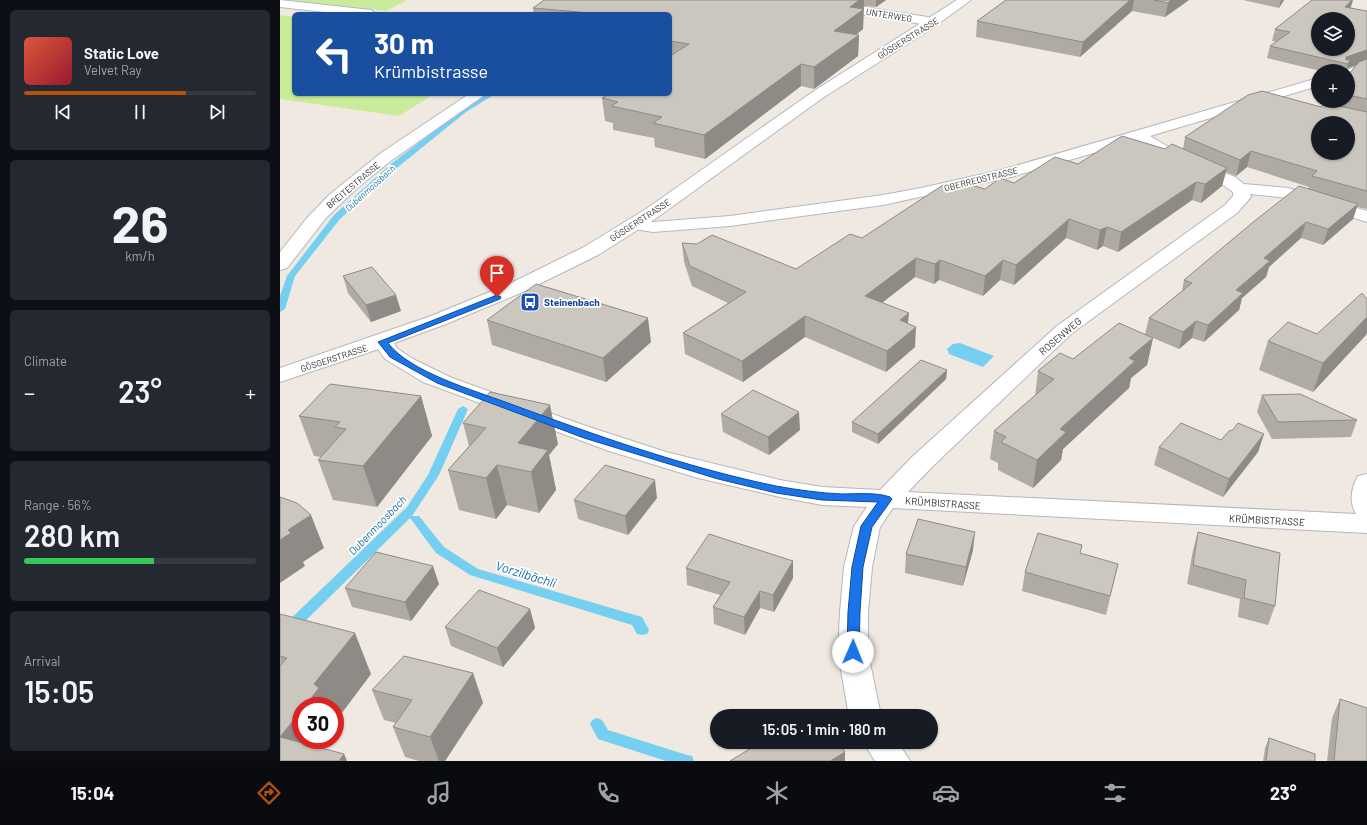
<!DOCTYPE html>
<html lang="en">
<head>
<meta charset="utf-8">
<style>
  :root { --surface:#171b24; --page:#242831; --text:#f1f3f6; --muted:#9ea1a6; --line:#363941; --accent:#b45309 }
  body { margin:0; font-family:Barlow,sans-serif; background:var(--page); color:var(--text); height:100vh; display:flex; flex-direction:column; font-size:15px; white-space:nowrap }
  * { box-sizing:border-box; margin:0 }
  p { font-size:13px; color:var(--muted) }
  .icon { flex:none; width:22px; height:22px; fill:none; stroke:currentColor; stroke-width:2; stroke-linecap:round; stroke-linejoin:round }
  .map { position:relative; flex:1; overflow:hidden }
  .details { display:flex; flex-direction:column; gap:10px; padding:10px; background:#0d0f14; width:280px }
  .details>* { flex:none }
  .hud { position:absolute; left:12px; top:12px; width:380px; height:84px; border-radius:6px; box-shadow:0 1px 3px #0004; background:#1a4fa0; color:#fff; overflow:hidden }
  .controls { position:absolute; left:1031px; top:12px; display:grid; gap:8px }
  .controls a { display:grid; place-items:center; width:44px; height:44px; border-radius:50%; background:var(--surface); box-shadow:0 1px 3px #0004; font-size:20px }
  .speed { position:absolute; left:12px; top:697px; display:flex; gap:8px; font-size:20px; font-weight:700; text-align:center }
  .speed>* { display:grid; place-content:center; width:52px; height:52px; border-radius:50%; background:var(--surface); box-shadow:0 1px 3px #0004; line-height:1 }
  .speed .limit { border:6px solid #d22; background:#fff; color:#111 }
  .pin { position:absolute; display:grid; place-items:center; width:34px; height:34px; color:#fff; margin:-41px -17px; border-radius:50% 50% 50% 0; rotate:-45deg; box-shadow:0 0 4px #0007 }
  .pin .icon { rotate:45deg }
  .me { position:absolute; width:44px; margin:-22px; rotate:1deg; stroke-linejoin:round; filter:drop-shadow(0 0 3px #0008) }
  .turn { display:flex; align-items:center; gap:14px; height:84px; padding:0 16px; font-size:18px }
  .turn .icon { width:52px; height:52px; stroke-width:2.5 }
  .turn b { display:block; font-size:28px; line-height:34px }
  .big { font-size:30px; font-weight:600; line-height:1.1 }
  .details .tile { flex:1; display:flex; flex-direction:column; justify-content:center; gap:6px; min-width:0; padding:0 14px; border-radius:6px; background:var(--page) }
  .details .dial { align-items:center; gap:0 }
  .dial b { font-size:52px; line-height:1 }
  .song { display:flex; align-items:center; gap:12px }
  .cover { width:48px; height:48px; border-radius:6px; background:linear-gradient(135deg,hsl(10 70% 55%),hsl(350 70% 35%)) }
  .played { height:4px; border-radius:2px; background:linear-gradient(90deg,var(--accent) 70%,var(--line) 70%) }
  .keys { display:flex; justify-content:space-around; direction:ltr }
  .heat { display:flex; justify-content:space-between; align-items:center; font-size:22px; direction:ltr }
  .charge { height:6px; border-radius:3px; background:linear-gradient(90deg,#34c759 56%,var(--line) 0) }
  .trip { position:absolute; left:430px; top:709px; width:228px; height:40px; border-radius:20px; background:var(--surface); box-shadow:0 1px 3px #0004; font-weight:600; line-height:40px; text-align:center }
  .tab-bar { display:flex; height:64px; justify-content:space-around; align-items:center; background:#090b0e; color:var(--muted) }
  .tab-bar .icon { width:28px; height:28px }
  .tab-bar .active { color:var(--accent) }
  .tab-bar b { font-size:18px; color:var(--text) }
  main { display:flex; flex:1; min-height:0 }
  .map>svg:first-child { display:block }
</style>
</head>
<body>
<main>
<section class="details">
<div class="tile">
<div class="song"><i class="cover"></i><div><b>Static Love</b><p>Velvet Ray</p></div></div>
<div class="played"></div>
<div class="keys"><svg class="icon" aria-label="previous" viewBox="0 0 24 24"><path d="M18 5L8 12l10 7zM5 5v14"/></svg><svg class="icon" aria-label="pause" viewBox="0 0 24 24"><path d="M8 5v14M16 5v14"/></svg><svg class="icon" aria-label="next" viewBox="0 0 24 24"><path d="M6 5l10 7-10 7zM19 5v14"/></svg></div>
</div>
<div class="tile dial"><b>26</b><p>km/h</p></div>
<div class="tile"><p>Climate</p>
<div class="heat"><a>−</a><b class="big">23°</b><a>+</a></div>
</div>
<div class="tile"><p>Range · 56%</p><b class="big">280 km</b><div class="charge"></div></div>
<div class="tile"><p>Arrival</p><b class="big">15:05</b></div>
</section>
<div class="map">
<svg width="1087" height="761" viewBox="0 0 1087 761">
  <rect width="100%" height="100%" fill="#efe9e1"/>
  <g fill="#c9ec9a">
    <path d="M10,0h117l-21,11z"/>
    <path d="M0,15l14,2v77h140l-35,22 -119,-17z"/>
  </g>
  <path fill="#75cff0" d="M680,343l34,13 -11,11 -34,-13 -2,-5 6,-5z"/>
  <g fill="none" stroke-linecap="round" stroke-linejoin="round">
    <g fill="#75cff0" fill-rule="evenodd">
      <path d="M207,94h8l-29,18 -68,55 -58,52 -45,57 -10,33 -5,3v-16l7,-20 47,-61 58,-52 70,-53z"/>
      <path d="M183,406l5,3 -29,66 -27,41h7l25,31 34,22 164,48 7,13 -2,4 -5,1 -5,-1 -5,-9 -162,-50 -34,-22 -26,-35 -125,123 -5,1v-13l127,-122 21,-32 30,-66z"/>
      <path d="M317,718l5,2 6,10 79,25 5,1 2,5h-28l-68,-22 -8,-15 2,-4z"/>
    </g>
    <g stroke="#b4b7c1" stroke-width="2">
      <g id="minor">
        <path d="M0,0l91,10 6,4h-36l-61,-7z"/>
        <path d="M511,0h28l115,18 6,4 -6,4 -137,-22z"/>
        <path d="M1087,63v8l-19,6v-6h-5z"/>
        <path d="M1038,78v8l-168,50 32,19 53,22 9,7 44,4 79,23v11l-79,-24 -38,-4 1,3 -14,16 -166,121 -140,134 -23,24 448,22c-7,-12 -5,-26 2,-38l9,-2v59l-474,-25 -13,19 -8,40 -4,45v41l13,63h-32l-11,-63 2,-41 4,-45 10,-41 13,-19 -45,-2 -42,-8 -82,-19 -89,-27 -186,-69 -38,-23 -12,-17 3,-4 7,-2 7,2 8,11 15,10 39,19 134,48 80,26 114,28 42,7 58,3 33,-34 144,-130 168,-121 8,-9v-4l-10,-7 -53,-24 -35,-20 -124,36 -128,28 -153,21 -77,6 -25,-4 -3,-4 3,-4 6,-1 19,3 77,-6 153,-21 38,-7 80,-18z"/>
        <path d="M189,94h17l-94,66 -35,28 -31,30 -39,50 -7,2v-18l27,-34 22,-23 52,-42z"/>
        <path d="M583,742h35l12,19h-35z"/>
      </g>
    </g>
    <g stroke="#b4b7c1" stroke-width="2">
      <path id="secondary" d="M677,0h14l-37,27 -110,70 -166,120 -60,38 -75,37 -77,32 -79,29 -87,29v-14l151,-52 78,-32 75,-37 62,-38 168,-118z"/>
    </g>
    <use href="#minor" fill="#fff" fill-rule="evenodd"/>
    <use href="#secondary" fill="#fff" fill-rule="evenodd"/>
  </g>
  <g fill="#afaba4">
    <path d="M264,0h342l-10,7 -12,-1 -1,23 -7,6h3l-1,21 -44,33 -13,-3 -96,73 -50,-12 -1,-9 -41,-8v-7l-8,-2 -3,-23 68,-4v-80h-136l-1,-6z"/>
    <path d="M726,0h183l-24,17 -33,-6 -52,46 -104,-20 1,-16z"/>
    <path d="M963,0h41l-5,8z"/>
    <path d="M1071,8l16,3v198l-10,-2 -4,12 -30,26 -22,-7 -32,29 -3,10 -24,21 -3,12 -35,32 -12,-4 -13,11 -26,-11 -6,27 -16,13 -2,10 -66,61 -2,11 -28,28 -35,-18v-7l-8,-4 4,-28 41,-35 3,-25 107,-37 4,-16 33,-27 2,-11 124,-91 1,-2 -62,-20 -11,9 -10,-4 -4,14 -21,17 -9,-3 -74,52 -15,-6 -6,4 -31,-12 -52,47 -14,-5 -17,16 -44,-16 -5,4 -19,-7 -33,26 26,20 7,24 -29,25 -81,-35 -62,45 -58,-28 -2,-21 45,-30 -36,-17 -8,-24 -2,-19 114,26 66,-31 94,-49h29l29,-6 64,-19 87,-15h18l2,-12 136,-30 9,-3 1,-3h17v-26l8,-10 -8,3 -1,3h-27l-53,-13 3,-12 7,-4 -5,-1 3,-12z"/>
    <path d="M63,276l58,35 -30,11 -23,-29z"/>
    <path d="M1087,299v33l-1,3 -53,57 -54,-22 9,-29 49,-7z"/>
    <path d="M207,320l164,22 -45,40 -114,-37z"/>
    <path d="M667,370l-1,9 -68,65 -26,-12v-10z"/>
    <path d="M982,395l95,25 -6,17 -79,2 -15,-27z"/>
    <path d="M141,396l11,40 -55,71 -44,-7 -15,-40 3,-3 -7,-1 -15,-40z"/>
    <path d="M441,414l79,16 -31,25 -46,-23z"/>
    <path d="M183,423l95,21 -9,11 7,35 -17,23 -32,-8 -11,14 -37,-9 -11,-40 21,-24z"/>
    <path d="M984,434l-6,18 -35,45 -69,-32 5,-18 62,-7z"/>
    <path d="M377,498l-29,37 -50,-16 -4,-19z"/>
    <path d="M918,532l77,74 -7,19 -30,-8 2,-18 -53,-15 6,-34z"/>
    <path d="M693,550l-10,36 -58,-13 1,-19z"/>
    <path d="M801,554l37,10 -12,51 -84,-24 3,-19z"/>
    <path d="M406,568l107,10 -19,34 -14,-4 -15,27 -31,-11 -1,-17 7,-12 -33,-10z"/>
    <path d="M159,584l-28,37 -59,-14 -7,-19z"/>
    <path d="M250,609l5,19 -32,39 -52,-21 -6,-19z"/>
    <path d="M0,614l91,60 -36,48v-16l-34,34h29l-7,9 21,5 3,7h-67z"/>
    <path d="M193,673l10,30 -38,58h-26l-14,-4 -12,-30 3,-4 -12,-3 -12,-30z"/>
    <path d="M1060,699l27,62h-40l5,-43z"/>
    <path d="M989,738l46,23h-52l2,-13z"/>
  </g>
  <g fill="#8e8b86">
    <path d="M579,0h5l-1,29 -29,23v-21l16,-24z"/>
    <path d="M596,0h10l-10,7z"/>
    <path d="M850,0h4l-2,11 -52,46 3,-15z"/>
    <path d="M891,0h18l-24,17 3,-14z"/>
    <path d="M1001,0h3l-5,8z"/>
    <path d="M1072,0h1l-3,10 -5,-3z"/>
    <path d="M579,35l-1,21 -44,33v-22z"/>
    <path d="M1087,50v11l-2,1 -17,6 -1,3h-1l2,-7 -4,-1 2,-6z"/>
    <path d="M521,64v22l-96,73 -1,-24z"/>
    <path d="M971,151l-4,16 -11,9 4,-16z"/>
    <path d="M947,168l-5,18 -21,17 4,-19z"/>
    <path d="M916,182l-4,18 -74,52 3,-20z"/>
    <path d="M1078,204l-5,15 -30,26 5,-16z"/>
    <path d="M789,219l-3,19 -52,47 2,-20z"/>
    <path d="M1026,222l-5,16 -32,29 -3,10 -24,21 -3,12 -35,32 4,-17 28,-35 28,-32z"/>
    <path d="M827,227l-4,19 -6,4 3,-20z"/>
    <path d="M636,258l-1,19 -50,39v-20z"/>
    <path d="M660,260l-1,20 -5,4 1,-20z"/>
    <path d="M723,260l-3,20 -17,16 2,-20z"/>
    <path d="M116,295l5,16 -30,11 -5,-17z"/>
    <path d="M629,313l-2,20 -7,-13z"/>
    <path d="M525,316v21l-62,45 -1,-21z"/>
    <path d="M1087,317v15l-1,3 -53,57 10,-29z"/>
    <path d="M368,318l3,24 -45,40 -3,-24z"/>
    <path d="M916,321l-4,17 -13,11 4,-17z"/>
    <path d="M636,327l-1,20 -29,25 1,-21z"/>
    <path d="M873,338l-6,27 -16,13 -2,10 -66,61 -2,11 -28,28 4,-28 23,-31 69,-71z"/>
    <path d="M667,370l-1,9 -68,65v-10z"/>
    <path d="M141,396l11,40 -55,71 -14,-41z"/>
    <path d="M270,405l8,39 -9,11 7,35 -17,23 -8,-41 -13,-29z"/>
    <path d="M519,412l1,18 -31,25 -1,-18z"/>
    <path d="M984,434l-6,18 -35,45 6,-18z"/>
    <path d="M217,465l10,40 -11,14 -10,-41z"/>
    <path d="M375,480l2,18 -29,37 -3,-19z"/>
    <path d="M31,515l13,33 -21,14 2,4 -25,17v-43l8,-10z"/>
    <path d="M695,532l-2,18 -10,36 3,-19z"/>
    <path d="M513,561v17l-19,34 -1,-17z"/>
    <path d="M153,566l6,18 -28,37 -6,-19z"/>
    <path d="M480,591v17l-15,27 -1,-18z"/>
    <path d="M250,609l5,19 -32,39 -6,-19z"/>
    <path d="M75,633l16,41 -36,48v-16h-30l9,-22z"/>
    <path d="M193,673l10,30 -38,58h-6l-9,-24z"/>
    <path d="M21,711v29h29l-16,21 -34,-24z"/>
    <path d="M55,725l2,5 -2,3z"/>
    <path d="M565,752v9h-15z"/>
    <path d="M64,754l3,7h-8z"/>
  </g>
  <g fill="#cbc7bf" stroke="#8e8b86" fill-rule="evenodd">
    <path d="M264,0h315l-9,7 14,2 -30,22 25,4 -45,32 -13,-3 -97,71 -51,-12 9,-6 -51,-11 7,-4 -16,-4 7,-4h61v-38l19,-12 -19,-3v-27h-68l-69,-6z"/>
    <path d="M726,0h124l-47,42 -106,-21z"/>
    <path d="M874,0h17l-3,3z"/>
    <path d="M1032,0h40l-7,7 22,4v39l-21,7v3h4l-2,4 -78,-18 20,-14 -15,-3zM1038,19h30v30h-30z"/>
    <path d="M1087,59v40l-19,-4v-20l11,-13z"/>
    <path d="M982,91l59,16 4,-4 42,9v79l-55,-15 5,-5 -66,-20 -11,9 -55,-23 63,-42zM1038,123h30v30h-30z"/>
    <path d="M842,136l43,13 7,-5 55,24 -22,16 -9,-2 -75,50 -14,-5 -7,3 -31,-11 -53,46 -13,-5 -18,16 -45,-16 -5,4 -19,-6 -51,38 44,17 -9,7 16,7 -29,24 -82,-35 -63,45 -59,-28 63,-41 -56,-26 -8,-23 15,1 15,-9 84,34 54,-35 12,4 81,-53 13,4 8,-6 21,6 15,-11 14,5 41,-26 23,7z"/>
    <path d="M1019,186l59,18 -30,25 -22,-7 -42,36 6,3 -34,29 7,3 -35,32 -12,-4 -13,11 -34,-14 43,-35 -8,-3 68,-57z"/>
    <path d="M92,267l24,28 -30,10 -23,-29z"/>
    <path d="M256,284l112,34 -45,40 -116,-38z"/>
    <path d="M1082,293l5,6v18l-44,46 -55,-22 20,-19 29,12z"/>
    <path d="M839,323l34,15 -24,20 6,3 -75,68 6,3 -29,28 -36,-18 5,-5 -12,-6 60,-52 -16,-8 22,-18 13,6z"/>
    <path d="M641,360l26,10 -69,64 -26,-12z"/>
    <path d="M50,384l91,12 -58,70 -45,-6 28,-31 -11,-2 5,-5 -41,-6z"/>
    <path d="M473,390l46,22 -31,25 -47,-23z"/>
    <path d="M210,392l60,13 -32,38 30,7 -17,22 -34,-7 -11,13 -38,-8 38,-42 -23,-5z"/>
    <path d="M1020,394l57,26 -79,2 -16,-27z"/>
    <path d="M901,423l40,17 9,-10 2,1 6,-8 26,11 -35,45 -70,-32z"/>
    <path d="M325,465l50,15 -30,36 -51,-16z"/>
    <path d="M0,497l17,6 14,12 -23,15 3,3 -11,7z"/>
    <path d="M638,519l57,13 -9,35 -60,-13z"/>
    <path d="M918,532l82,21 -5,53 -31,-8 2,-18 -53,-15z"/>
    <path d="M758,533l44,12 -2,8 38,11 -8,32 -85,-24z"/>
    <path d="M429,534l84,27 -20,34 -13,-4 -16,26 -31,-10 17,-25 -44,-14z"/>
    <path d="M96,552l57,14 -28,36 -60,-14z"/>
    <path d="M199,590l51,19 -33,39 -52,-21z"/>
    <path d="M0,614l75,19 -41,51 5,4 -14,18h-4v5l-21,26 64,17 -5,7h-59v-95l7,-8 -7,-2z"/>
    <path d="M124,656l69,17 -43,64 -37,-10 19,-27 -40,-10z"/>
    <path d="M1060,699l27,9v53h-33z"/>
    <path d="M530,711l5,5h-13z"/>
    <path d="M989,738l46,16v7h-49z"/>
    <path d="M481,742h76l8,10 -15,9h-100z"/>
  </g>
  <path fill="#1a73e8" stroke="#114b97" d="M217,295l4,2 -1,2 -112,44c22,29 85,47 120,60 87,32 176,64 268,83 22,4 44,7 66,8 15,0 34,-2 48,3l2,2 -2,3 -18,25 -9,40 -3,45 -1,40 -1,4 -5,1 -4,-1 -2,-4 1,-40 4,-45 9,-41 17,-24 -56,-2 -46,-7 -58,-14 -134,-41 -147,-55 -47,-26 -12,-15z"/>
  <defs>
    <g id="bus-square" transform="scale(1)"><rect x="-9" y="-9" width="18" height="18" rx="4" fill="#1a4fb4" stroke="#fff"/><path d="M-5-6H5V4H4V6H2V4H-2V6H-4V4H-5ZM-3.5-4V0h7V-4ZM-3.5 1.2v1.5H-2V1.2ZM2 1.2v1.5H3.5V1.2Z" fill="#fff"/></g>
  </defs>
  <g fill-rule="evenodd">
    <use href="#bus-square" x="250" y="302"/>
  </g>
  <g text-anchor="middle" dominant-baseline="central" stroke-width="3.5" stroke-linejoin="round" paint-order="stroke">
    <g font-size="9" fill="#2e2e2e" stroke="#fff">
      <text transform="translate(609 15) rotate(9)">UNTERWEG</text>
      <text transform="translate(628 38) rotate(-32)">GÖSGERSTRASSE</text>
      <text transform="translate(701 179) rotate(-14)">OBERREDSTRASSE</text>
      <text transform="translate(73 185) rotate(-40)">BREITESTRASSE</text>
      <text transform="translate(360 220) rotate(-33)">GÖSGERSTRASSE</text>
      <text transform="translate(54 358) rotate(-18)">GÖSGERSTRASSE</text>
    </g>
    <g font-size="9" font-style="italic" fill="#0d6fa3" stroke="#fff">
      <text transform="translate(90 188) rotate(-42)">Dubenmoosbach</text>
    </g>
    <g font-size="10" font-weight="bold" fill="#164399" stroke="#fff" text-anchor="start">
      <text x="264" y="302">Steinenbach</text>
    </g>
    <g font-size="10" fill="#2e2e2e" stroke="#fff">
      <text transform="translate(780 336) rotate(-40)">ROSENWEG</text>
      <text transform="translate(663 503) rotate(4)">KRÜMBISTRASSE</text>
      <text transform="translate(987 520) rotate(3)">KRÜMBISTRASSE</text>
    </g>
    <g font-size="11" font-style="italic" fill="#0d6fa3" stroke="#fff">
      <text transform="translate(97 525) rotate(-46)">Dubenmoosbach</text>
    </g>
    <g font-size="13" font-style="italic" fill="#0d6fa3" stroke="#fff">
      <text transform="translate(246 574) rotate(17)">Vorzilbächli</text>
    </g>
  </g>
</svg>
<div class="controls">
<a><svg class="icon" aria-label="layers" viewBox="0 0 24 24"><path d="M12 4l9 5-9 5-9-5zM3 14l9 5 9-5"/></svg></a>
<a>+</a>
<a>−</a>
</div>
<div class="speed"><div class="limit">30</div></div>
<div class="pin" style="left:217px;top:297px;background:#d93025"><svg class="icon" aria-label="arrive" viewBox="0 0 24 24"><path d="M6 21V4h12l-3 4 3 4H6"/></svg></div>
<svg class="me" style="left:573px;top:652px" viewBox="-20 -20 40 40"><circle r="19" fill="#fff"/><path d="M0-13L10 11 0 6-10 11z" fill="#1a73e8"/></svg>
<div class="trip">15:05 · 1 min · 180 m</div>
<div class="hud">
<div class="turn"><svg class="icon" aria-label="left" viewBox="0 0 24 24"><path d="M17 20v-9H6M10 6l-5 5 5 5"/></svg><div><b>30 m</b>Krümbistrasse</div></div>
</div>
</div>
</main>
<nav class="tab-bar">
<b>15:04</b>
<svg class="icon active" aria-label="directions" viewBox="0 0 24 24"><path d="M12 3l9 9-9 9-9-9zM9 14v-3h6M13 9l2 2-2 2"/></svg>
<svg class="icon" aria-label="music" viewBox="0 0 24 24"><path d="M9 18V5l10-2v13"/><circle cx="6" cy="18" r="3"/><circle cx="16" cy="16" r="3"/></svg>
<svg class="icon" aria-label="phone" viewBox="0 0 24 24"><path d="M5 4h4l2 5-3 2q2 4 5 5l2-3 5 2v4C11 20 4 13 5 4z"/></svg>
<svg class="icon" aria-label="climate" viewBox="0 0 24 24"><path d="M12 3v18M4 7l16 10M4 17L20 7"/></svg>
<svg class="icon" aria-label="car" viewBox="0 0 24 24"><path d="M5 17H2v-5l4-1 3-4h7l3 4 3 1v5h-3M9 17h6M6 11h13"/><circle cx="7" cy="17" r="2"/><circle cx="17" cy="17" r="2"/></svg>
<svg class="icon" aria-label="filters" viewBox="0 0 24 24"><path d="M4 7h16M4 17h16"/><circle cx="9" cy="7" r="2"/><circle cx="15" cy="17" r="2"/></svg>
<b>23°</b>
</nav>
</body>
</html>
